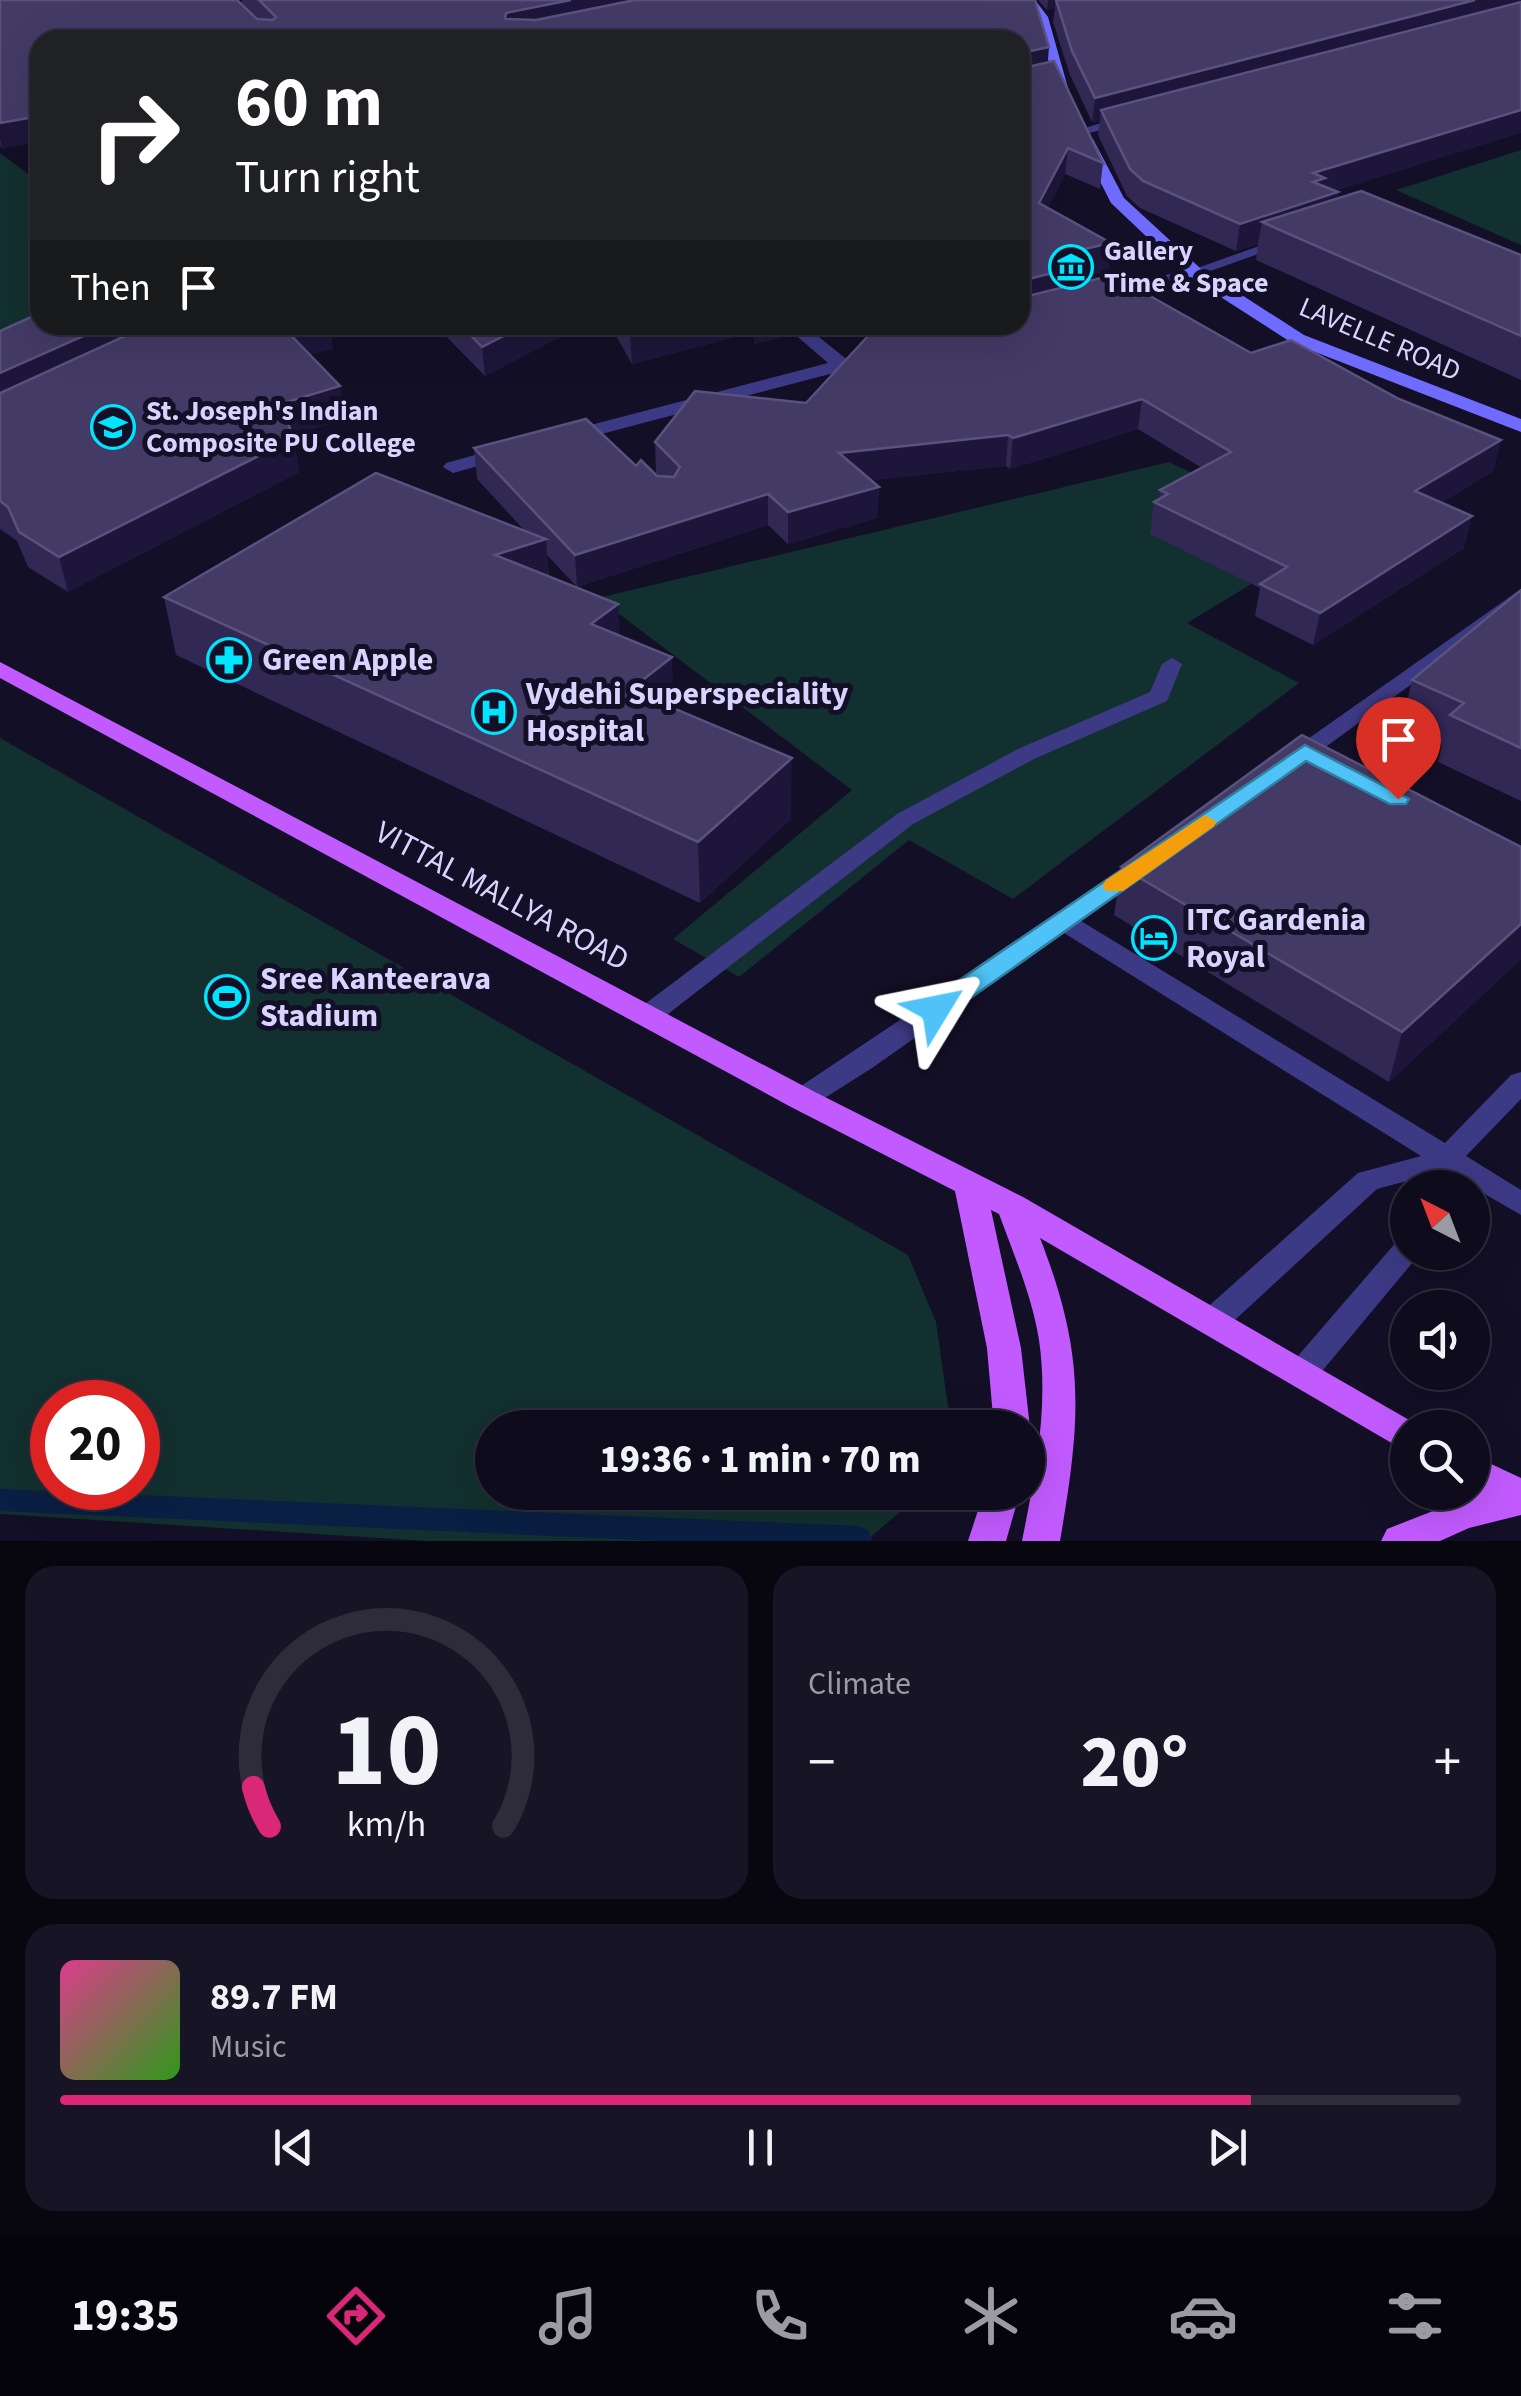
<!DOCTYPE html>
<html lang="en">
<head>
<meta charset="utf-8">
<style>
  :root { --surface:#0e0b1c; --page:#171425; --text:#f1f3f6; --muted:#9b9ba3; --line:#2e2b3b; --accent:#db2777 }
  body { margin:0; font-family:"Source Sans 3",sans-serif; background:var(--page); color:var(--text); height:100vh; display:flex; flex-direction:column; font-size:38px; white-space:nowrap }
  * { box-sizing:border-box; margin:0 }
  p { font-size:32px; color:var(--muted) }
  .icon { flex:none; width:55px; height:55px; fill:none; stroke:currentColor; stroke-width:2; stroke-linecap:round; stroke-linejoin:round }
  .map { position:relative; height:1541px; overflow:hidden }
  .panel { display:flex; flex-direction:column; gap:25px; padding:25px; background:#08060f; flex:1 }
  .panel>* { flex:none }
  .guide { position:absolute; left:30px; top:30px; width:1000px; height:305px; border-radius:30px; box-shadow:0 10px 40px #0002,0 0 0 2px var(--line); background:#202124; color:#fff; overflow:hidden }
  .needle { width:65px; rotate:318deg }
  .fabs { position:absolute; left:1390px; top:1170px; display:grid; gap:20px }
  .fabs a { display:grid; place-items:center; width:100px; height:100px; border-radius:50%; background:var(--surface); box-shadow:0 10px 40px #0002,0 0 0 2px var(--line); font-size:50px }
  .speed { position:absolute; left:30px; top:1380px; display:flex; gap:20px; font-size:50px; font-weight:700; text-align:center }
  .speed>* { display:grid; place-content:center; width:130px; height:130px; border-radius:50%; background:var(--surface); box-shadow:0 10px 40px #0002,0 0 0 2px var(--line); line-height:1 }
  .speed .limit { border:15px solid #d22; background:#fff; color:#111 }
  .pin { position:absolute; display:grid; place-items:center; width:85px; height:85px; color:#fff; margin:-102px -42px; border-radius:50% 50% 50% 0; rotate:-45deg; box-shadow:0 0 10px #0007 }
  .pin .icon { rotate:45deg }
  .me { position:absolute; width:110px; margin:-55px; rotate:55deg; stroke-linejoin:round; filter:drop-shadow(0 0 8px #0008) }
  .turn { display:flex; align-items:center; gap:35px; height:210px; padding:0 40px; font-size:45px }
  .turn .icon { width:130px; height:130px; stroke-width:2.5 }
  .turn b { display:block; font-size:70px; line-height:85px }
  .then { display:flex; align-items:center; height:95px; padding:0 40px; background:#0003; gap:20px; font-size:38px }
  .big { font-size:75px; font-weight:800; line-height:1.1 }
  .panel .tile { flex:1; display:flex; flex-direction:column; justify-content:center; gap:15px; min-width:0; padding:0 35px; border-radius:30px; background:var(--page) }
  .panel .dial { align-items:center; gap:0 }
  .dial svg { height:260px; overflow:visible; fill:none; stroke:var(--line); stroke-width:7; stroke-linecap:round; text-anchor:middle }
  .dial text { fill:var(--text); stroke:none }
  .song { display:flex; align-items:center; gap:30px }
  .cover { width:120px; height:120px; border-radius:15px; background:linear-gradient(135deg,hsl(330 70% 55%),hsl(110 70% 35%)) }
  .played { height:10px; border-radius:5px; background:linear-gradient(90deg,var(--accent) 85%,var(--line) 85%) }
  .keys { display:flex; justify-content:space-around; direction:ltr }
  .heat { display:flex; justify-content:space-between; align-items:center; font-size:55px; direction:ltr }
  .panel .tiles { flex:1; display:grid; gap:25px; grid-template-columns:1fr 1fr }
  .tile:last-child { grid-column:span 2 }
  .trip { position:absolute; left:475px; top:1410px; width:570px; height:100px; border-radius:50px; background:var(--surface); box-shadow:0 10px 40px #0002,0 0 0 2px var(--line); font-weight:800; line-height:100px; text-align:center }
  .dock { display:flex; height:160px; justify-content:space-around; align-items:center; background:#06040b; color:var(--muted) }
  .dock .icon { width:70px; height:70px }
  .dock .on { color:var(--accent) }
  .dock b { font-size:45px; color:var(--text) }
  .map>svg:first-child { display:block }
</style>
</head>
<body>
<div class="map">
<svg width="1521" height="1541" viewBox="0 0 1521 1541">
  <rect width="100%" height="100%" fill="#130f26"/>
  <g fill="#12302f" fill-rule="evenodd">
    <path d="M1521,150v95l-125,-55z"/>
    <path d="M0,153l40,30v142l-40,20z"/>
    <path d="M1169,462l158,76 -140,85 112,60 -286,216 -104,-59 -170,137 -66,-38 179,-149 -254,-192z"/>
    <path d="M0,738l908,517 28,67 15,105 -459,1v64l430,1 -56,48h-439l-427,-27zM138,1402v86h-86v-86z"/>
  </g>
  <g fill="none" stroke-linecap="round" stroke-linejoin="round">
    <path fill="#0a1f44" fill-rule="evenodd" d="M0,1489l859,37 9,4 4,8 -1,3h-209l-662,-30z"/>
    <g fill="#3d3a85" fill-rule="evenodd">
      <path d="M1279,239l13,3 -93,33 -13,-3z"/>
      <path d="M1521,589v15l-220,161h-16l-3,-5 3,-5z"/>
      <path d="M1172,658l10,6 -15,37 -133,58 -121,65 -254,197h-18l-4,-7 4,-7 256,-193 121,-65 132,-57 12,-28z"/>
      <path d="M1144,857l8,3 4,5 -4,5 -71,51 364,222 66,-68 10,-3v27l-55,57 55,34v25l-64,-37 -3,10h-28l3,-13 -52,14 -153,141 -11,4 -11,-4 -4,-9 4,-9 156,-139 63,-17 -357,-223 -192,135 -60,38 -10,3 -10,-3 -4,-7 4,-7z"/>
      <path d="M1408,1236v16h12l-2,4 -105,126 -11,4 -11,-4 -4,-9 4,-9 107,-124z"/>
    </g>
    <g fill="#3d3a85" fill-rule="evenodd">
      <path d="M1130,114l5,1v6l-53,14 -7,-4z"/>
      <path d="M1194,267l6,1v8l-98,25 -9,-5z"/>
      <path d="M784,325h20l41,33 26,-7 9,6 -31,12 -282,74 -10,-6 3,-4 268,-70z"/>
      <path d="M508,446l7,2v8l-62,17 -10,-6 3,-4z"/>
    </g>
    <g fill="#6f6bff" fill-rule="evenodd">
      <path d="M1022,0h13l13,17 22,78 -12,-3 -23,-75z"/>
      <path d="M1083,139h10l31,59 76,70 104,67 217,84v13l-229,-89 -104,-67 -77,-73 -31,-61z"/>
    </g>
    <g fill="#c25bff" fill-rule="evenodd">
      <path d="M0,662l813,429 210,106 400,231h-15v21l-13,-4 -355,-207c46,118 41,180 20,303h-38c13,-66 27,-134 17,-201 -7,-44 -25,-85 -40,-126l-8,-4 30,138 9,80 -2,5v-5h-34l-7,-80 -32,-157 -164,-84 -791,-429z"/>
      <path d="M1472,1455l49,23v37l-52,13 -29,13h-59l6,-12 92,-36 -7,-4z"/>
      <path d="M984,1492h36l-14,49h-38z"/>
    </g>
  </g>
  <g fill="#312854">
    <path d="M0,0l259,19 -17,-16v-3h793l12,63 56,100 -3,26 -35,-15 -17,34 63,35 -3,27 -18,5 -1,6 162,72 148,46 102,41 -8,31 -52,32 23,45 -151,97 -58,-29 5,-28 -110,-54 4,-32 5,-2 1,-10 42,-22 -64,-39 -128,40 -4,-3 -135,14 8,7 -2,31 -89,26 -20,-19 -191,62 -30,-32 2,21 71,60 54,73 117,110 -91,84 -524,-248 -12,-58 361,-66 -48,-52 -3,-31 162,18 23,10 -3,-3 -1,-31 151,-39 214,-78v-285h-980l-38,109 -2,-4z"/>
    <path d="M1038,0h483l-185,191 2,1 -1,6 184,57v125l-265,-120 2,-16 -22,7 -96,-43 -13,-12 -29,-61 2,-14 -8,1 -22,-47 -17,-53 2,-14 -8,2z"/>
    <path d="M435,325h148l-98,51z"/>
    <path d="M610,325h180v10l-36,9v-12l-122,32z"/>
    <path d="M0,331l333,18 -24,5 36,65 -53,16 7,37 -231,120 -40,-25 -11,-26 -17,-12z"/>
    <path d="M1521,590v211l-83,-39 4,-17 -41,-18 11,-47z"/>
    <path d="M1521,847v112l-132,123 -275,-167 7,-48z"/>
  </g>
  <g fill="#1d163a">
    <path d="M571,0h111l-174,36 -3,-17 1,-6z"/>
    <path d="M1048,0h7v8l-8,2z"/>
    <path d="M1475,0h46v10l-420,100 -1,11 -8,1 3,-24z"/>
    <path d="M1049,47l-2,24 -27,6 1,-24z"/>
    <path d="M1521,110v23l-199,62 16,-3 -5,26 -71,4 -4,22 -22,7 4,-27 73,-51z"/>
    <path d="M40,116v26l-38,7 -2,-11v-15z"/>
    <path d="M1068,148l-3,26 -28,56 2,-27z"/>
    <path d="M1111,243l-3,27 -18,5 -2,16 -68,18 1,-28 50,-29z"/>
    <path d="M108,325h76l-184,85v-37z"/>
    <path d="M293,325h37l3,24 -45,10 -5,-32z"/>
    <path d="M525,325h58l-98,51 -3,-29z"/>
    <path d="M670,325h120v10l-36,9v-12l-122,32 -2,-29z"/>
    <path d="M815,325h16l-16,4z"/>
    <path d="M889,325h67l-68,18z"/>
    <path d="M340,386l5,33 -59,18 -6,-33z"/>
    <path d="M1142,399l-4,30 -128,40 3,-31z"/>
    <path d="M1008,435l-2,31 -168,18 1,-31z"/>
    <path d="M294,438l5,34 -231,120 -9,-35z"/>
    <path d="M1501,440l-8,31 -85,52 7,-32z"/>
    <path d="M879,487l-2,31 -89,26v-32z"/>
    <path d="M768,494v31l-191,62 -2,-32z"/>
    <path d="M1472,516l-8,32 -151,97 7,-32z"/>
    <path d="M546,539l4,57 -55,-41z"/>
    <path d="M618,604l3,58 -30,-38z"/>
    <path d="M672,657l2,59 -44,-26z"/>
    <path d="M792,758l-1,61 -91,84 -2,-61z"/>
    <path d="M1521,924v35l-132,123 13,-50z"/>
  </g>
  <g fill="#433a66" stroke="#5a527e" stroke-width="2.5">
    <path d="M0,0h237l20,19 16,1 3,-3 -17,-17h312l-65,13 -1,6 31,1 99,-20h400l14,47 -28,6 -1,4v-17h-980v76l-40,7z"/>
    <path d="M1056,0h419l-380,98 -23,-47z"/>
    <path d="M1521,2v108l-208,63 12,5 -12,4 25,10 -98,32 -97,-43 -13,-12 -29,-59z"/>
    <path d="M1054,61l49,102 -35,-15 -29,55 72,40 -40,9 20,11 -70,18 -1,17 93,-23 138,78 40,-13 108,59 102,41 -86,51 57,25 -152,97 -60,-29 27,-17 -133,-65 14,-8 -8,-4 71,-38 -89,-53 -129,39 -5,-3 -169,18 40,34 -91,25 -20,-18 -193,61 -101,-107 112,-29 50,47 5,-6 16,16 17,1 6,-10 -25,-25 40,-51 111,12 62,-67 43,-11h109v-259l3,2z"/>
    <path d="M1361,191l160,64v81l-259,-114z"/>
    <path d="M40,313v12h68l-108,48v-42z"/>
    <path d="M149,325h144l-10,2 57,59 -60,18 14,34 -235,119 -40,-25 -11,-25 -8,-6v-108z"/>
    <path d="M461,325h64l-43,22z"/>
    <path d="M625,325h45l-40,10z"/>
    <path d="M376,473l170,66 -51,16 123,49 -27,20 81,33 -42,33 162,68 -94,84 -534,-245z"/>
    <path d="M1521,590v158l-71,-33 14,-12 -52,-23z"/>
    <path d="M1302,735l219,112v77l-119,108 -281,-165z"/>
  </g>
  <path fill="#4fc3f7" stroke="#337fa1" stroke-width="2.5" d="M1305,745l104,54 -3,5h-16l-84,-43 -361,255h-18l-4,-7 4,-7z"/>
  <path fill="#f59e0b" d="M1205,815l12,7 -4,5 -90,64h-17l-4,-5 4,-6z"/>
  <defs>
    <g id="museum-ring" transform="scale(2.25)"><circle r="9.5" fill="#130f26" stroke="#00e5ff" stroke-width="1.5"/><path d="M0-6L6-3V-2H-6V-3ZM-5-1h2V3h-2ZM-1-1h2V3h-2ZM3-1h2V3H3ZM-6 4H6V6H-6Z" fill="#00e5ff"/></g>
    <g id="school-ring" transform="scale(2.25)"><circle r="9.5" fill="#130f26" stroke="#00e5ff" stroke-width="1.5"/><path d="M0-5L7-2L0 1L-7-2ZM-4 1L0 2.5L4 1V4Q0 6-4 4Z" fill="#00e5ff"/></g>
    <g id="pharmacy-ring" transform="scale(2.25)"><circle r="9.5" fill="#130f26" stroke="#00e5ff" stroke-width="1.5"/><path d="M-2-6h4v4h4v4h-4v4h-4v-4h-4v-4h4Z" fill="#00e5ff"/></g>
    <g id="hospital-ring" transform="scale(2.25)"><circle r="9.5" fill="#130f26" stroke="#00e5ff" stroke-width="1.5"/><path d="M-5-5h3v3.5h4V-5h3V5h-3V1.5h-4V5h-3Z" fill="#00e5ff"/></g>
    <g id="hotel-ring" transform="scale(2.25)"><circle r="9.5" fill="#130f26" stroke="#00e5ff" stroke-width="1.5"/><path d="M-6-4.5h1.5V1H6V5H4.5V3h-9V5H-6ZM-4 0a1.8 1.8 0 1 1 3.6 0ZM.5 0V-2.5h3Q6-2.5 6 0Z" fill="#00e5ff"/></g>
    <g id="stadium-ring" transform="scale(2.25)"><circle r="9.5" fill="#130f26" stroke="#00e5ff" stroke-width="1.5"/><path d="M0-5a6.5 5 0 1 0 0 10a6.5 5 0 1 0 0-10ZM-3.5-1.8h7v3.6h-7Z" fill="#00e5ff"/></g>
  </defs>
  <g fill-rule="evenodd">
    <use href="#museum-ring" x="1071" y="267"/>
    <use href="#school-ring" x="113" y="427"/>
    <use href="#pharmacy-ring" x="229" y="660"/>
    <use href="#hospital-ring" x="494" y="712"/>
    <use href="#hotel-ring" x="1154" y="938"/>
    <use href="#stadium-ring" x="227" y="997"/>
  </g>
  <g text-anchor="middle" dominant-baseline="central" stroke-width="10" stroke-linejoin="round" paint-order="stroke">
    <g font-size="28" font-weight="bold" fill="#d9d4ff" stroke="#130f26" text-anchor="start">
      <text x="1104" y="251">Gallery<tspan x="1104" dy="32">Time &amp; Space</tspan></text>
      <text x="146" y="411">St. Joseph's Indian<tspan x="146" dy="32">Composite PU College</tspan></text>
    </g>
    <g font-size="28" fill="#d9d4ff" stroke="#130f26">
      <text transform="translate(1380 339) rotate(23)">LAVELLE ROAD</text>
    </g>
    <g font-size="32" font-weight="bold" fill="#d9d4ff" stroke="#130f26" text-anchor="start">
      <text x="262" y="660">Green Apple</text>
      <text x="526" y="694">Vydehi Superspeciality<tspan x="526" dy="37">Hospital</tspan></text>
      <text x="1186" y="920">ITC Gardenia<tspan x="1186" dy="37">Royal</tspan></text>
      <text x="260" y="979">Sree Kanteerava<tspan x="260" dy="37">Stadium</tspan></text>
    </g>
    <g font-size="32" fill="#d9d4ff" stroke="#130f26">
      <text transform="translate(502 896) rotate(28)">VITTAL MALLYA ROAD</text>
    </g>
  </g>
</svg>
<div class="fabs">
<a><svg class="needle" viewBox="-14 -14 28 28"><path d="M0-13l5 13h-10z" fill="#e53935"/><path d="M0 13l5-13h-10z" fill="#9b9ba3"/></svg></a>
<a><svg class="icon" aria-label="sound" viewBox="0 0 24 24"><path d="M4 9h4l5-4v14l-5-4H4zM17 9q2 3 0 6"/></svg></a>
<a><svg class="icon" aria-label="search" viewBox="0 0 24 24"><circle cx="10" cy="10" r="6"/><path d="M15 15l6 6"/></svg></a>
</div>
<div class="speed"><div class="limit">20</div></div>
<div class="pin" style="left:1398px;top:799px;background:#d93025"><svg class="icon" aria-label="arrive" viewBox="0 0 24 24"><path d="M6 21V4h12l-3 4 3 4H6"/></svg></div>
<svg class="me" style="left:936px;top:1009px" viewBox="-20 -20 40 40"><path d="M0-17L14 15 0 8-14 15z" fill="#4fc3f7" stroke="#fff" stroke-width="4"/></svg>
<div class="trip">19:36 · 1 min · 70 m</div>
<div class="guide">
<div class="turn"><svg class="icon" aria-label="right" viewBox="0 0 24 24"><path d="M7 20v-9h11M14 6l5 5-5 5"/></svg><div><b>60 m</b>Turn right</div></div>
<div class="then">Then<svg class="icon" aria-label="arrive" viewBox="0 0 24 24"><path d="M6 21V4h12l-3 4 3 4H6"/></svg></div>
</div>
</div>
<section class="panel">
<div class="tiles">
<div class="tile dial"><svg viewBox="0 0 100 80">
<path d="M14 69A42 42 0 1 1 86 69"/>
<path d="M14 69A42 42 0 0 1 9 57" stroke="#db2777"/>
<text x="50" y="56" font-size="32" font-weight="700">10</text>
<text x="50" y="72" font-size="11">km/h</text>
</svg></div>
<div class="tile"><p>Climate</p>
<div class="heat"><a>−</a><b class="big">20°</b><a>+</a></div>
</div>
<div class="tile">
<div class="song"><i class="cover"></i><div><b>89.7 FM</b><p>Music</p></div></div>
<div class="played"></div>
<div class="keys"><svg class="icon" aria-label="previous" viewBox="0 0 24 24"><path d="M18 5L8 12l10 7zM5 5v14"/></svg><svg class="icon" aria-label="pause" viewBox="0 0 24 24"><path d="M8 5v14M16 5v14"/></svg><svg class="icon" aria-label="next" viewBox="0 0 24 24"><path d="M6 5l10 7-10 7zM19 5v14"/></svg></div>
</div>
</div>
</section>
<nav class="dock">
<b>19:35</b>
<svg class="icon on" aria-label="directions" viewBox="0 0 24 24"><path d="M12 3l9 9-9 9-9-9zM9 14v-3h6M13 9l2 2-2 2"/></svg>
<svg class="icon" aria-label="music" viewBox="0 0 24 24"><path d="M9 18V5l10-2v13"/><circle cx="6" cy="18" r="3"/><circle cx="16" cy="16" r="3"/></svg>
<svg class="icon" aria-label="phone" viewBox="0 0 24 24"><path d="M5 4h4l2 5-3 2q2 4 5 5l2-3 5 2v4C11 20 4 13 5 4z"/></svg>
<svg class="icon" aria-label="climate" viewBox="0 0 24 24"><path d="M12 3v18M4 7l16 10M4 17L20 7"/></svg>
<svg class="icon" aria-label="car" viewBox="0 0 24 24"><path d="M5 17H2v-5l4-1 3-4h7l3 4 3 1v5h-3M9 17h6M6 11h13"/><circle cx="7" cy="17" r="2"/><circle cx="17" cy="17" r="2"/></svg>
<svg class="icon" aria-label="filters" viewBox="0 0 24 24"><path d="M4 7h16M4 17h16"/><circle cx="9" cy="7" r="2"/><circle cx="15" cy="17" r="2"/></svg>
</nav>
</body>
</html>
